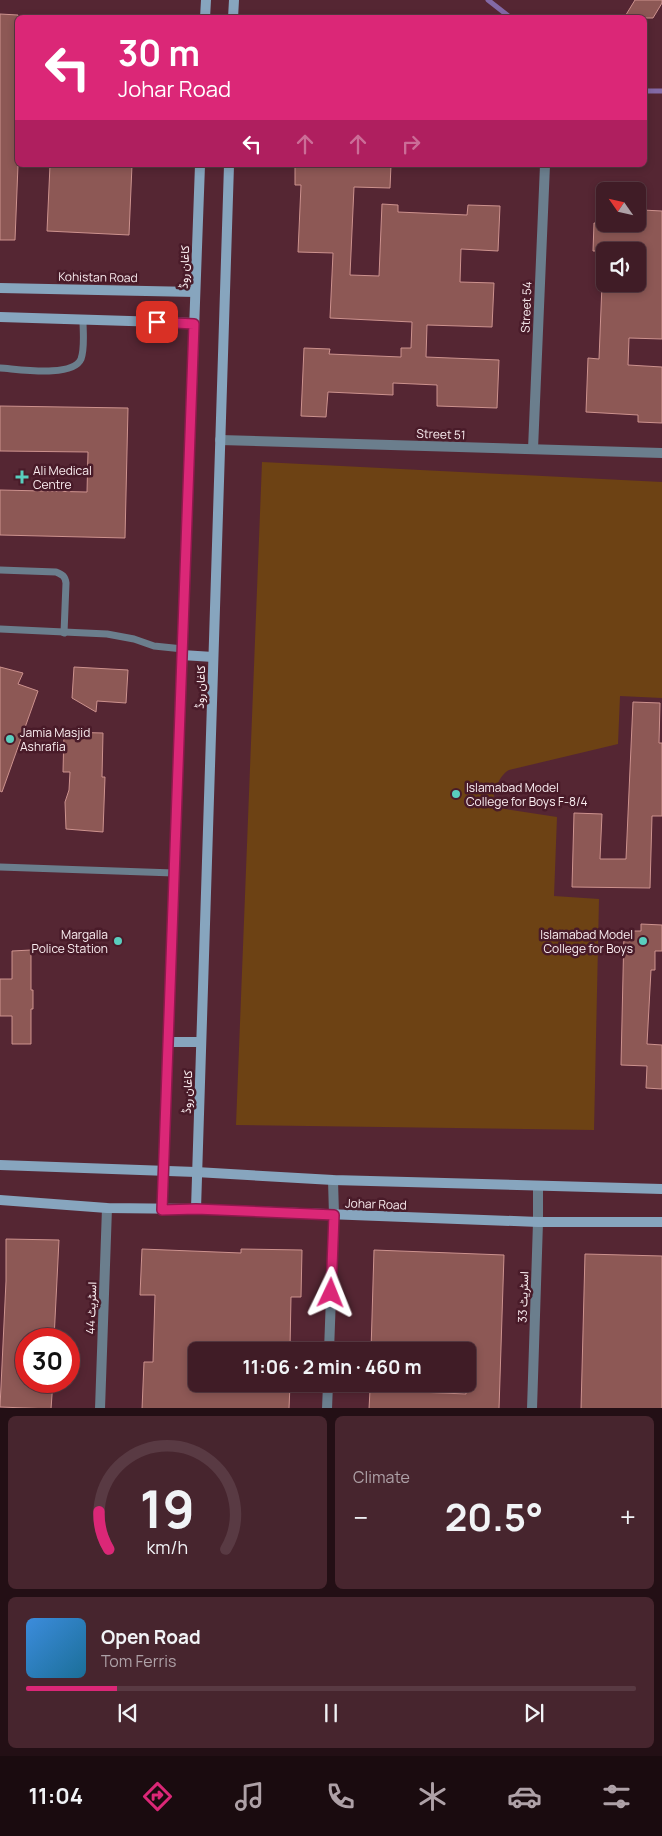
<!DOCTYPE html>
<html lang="en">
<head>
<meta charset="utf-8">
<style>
  :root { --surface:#401c26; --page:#47252e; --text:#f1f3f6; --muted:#aea1a7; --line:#593a43; --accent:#db2777 }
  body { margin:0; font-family:Manrope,Vazirmatn,sans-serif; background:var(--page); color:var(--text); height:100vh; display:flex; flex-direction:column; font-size:19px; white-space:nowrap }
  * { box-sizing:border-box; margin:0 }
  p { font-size:16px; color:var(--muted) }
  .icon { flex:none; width:28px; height:28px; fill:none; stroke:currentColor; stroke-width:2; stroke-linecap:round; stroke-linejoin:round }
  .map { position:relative; height:1408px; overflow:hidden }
  .sheet { display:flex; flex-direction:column; gap:8px; padding:8px; background:#230f15; flex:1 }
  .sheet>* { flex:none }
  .hud { position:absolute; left:15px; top:15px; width:632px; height:152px; border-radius:8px; box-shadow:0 2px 8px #0003,0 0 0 1px var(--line); background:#db2777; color:#fff; overflow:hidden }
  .needle { width:32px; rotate:304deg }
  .tools { position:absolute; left:596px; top:182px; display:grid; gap:10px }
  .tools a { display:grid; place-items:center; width:50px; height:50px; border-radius:8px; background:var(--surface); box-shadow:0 2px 8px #0003,0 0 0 1px var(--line); font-size:25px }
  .speed { position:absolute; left:15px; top:1328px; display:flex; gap:10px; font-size:25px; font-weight:700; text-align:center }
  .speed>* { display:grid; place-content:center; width:65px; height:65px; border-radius:50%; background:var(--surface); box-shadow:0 2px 8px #0003,0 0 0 1px var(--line); line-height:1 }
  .speed .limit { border:8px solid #d22; background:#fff; color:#111 }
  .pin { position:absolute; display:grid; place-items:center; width:42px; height:42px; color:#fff; margin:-21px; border-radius:10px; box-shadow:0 2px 8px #0006 }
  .me { position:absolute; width:55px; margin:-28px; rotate:2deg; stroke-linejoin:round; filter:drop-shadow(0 0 4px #0008) }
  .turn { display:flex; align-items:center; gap:18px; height:105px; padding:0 20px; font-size:22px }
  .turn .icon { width:65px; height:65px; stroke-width:2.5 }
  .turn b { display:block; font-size:35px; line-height:42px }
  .lanes { display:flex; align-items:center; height:48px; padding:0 20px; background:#0003; justify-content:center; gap:25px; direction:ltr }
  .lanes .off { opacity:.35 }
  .big { font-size:38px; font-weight:700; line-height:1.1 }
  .sheet .card { flex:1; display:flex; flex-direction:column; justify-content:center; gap:8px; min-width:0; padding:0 18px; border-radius:8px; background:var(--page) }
  .sheet .dial { align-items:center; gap:0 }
  .dial svg { height:130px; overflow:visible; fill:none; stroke:var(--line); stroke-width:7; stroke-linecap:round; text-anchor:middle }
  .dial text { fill:var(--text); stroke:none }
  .song { display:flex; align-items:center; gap:15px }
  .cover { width:60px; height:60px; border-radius:8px; background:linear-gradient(135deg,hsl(210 70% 55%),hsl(200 70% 35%)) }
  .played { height:5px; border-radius:2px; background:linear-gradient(90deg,var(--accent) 15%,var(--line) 15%) }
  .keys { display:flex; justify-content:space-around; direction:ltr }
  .heat { display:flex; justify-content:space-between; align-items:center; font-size:28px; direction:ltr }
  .sheet .tiles { flex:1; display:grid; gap:8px; grid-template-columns:1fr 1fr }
  .card:last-child { grid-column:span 2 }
  .trip { position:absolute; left:188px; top:1342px; width:288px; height:50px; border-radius:8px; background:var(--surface); box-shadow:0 2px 8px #0003,0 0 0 1px var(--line); font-weight:700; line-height:50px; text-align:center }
  .dock { display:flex; height:80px; justify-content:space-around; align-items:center; background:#1a0b0f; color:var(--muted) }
  .dock .icon { width:35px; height:35px }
  .dock .selected { color:var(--accent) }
  .dock b { font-size:22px; color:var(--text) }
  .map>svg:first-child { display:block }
</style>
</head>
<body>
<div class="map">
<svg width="662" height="1409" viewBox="0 0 662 1409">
  <rect width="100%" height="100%" fill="#552633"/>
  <path fill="#6d4214" d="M262,462l400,20v216l-42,-2 -2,48 -109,26c-9,4 -19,26 -14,36l4,2 58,9 -3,79 45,3 -5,231 -358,-5z"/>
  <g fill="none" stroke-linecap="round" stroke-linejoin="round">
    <g stroke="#8369a6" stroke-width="5">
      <path d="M488,0l23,18"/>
      <path d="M645,91h17"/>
    </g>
  </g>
  <g fill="#8d5855" stroke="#cd928e">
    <path d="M635,0h27v3l-9,15h-29z"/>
    <path d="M0,14l18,1v150l-3,75h-15z"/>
    <path d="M50,165h82l-3,70 -82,-4z"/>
    <path d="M295,165h96l-1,23 -36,-1 -4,88 29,1 3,-72 16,1v7l69,3 1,-10 32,1 -2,45 -37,-2 -1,33 34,1 -2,44 -65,-2 -1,32 73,3 -2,48 -60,-2v-21l-44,-2v12l-65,-3 -2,25 -25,-1 3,-68 26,1 -1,5 72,3v-9h10l1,-26 -82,-4 3,-65 -35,-1 3,-67h-6z"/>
    <path d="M642,210l20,1v128l-33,-1 -1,27 34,2v56l-24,-1v-7l-52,-3 2,-54 11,1 3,-75 37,-1 1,-32h-47l1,-28 47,2z"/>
    <path d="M0,406l128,2 -3,130 -125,-3v-45l87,2 1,-40 -88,-1z"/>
    <path d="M0,667l23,6 -5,11 20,7 -36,101 -2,-1z"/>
    <path d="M74,667l54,3 -2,33 -29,-2 -1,11 -24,-14z"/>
    <path d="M633,702l27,1 -1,40h3v73h-10l-2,72 -78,-1 2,-74 28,1 -2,45h26z"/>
    <path d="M64,732l39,1 -1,44h3l-2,55 -37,-3 -1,-27 4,-12 1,-18h-7z"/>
    <path d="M641,924l21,1v26h-7v19h-4l-4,74 15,1v44l-16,-1 1,-22 -26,-1 3,-134h17z"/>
    <path d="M31,950v40h2v19h-2v35h-19v-28h-12v-37h12v-28z"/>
    <path d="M6,1239l53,1 -5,99h-28v42h27l-2,28 -51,-2 6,-126z"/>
    <path d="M142,1249l99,4v-4l61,1 -1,47h-10l-1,51 -73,-1v3l-21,-1v35h94l-1,25h-147l2,-47h9l2,-67h-15z"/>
    <path d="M374,1250l130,5 -5,154h-130l1,-19 96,4v-43h-95z"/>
    <path d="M585,1254l77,2v153h-81z"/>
  </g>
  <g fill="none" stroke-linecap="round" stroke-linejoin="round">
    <g stroke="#6b7e8d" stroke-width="7">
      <path d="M0,368c18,1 73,10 81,-9 4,-11 2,-27 2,-39"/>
      <path d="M0,570l56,2c7,3 9,4 10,11l-2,50"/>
      <path d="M0,629l107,5 27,5 20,7 29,3"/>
      <path d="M0,867l174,6"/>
    </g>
    <g stroke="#6b7e8d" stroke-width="10">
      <path d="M220,440l442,13"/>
      <path d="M533,449l12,-284"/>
      <path d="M329,1351l5,-136 -1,-35"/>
      <path d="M100,1409l7,-201"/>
      <path d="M327,1409l1,-25"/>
      <path d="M532,1409l6,-187v-35"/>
    </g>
    <g stroke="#87a5be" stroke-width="10">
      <path d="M205,18l1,-18"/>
      <path d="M233,18l1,-18"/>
      <path d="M0,288l195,4"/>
      <path d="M0,317l194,6"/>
      <path d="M182,655l31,2"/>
      <path d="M169,1042h32"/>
      <path d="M0,1165l196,7 137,8 329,9"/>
      <path d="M0,1200l107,8 89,1 342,13h124"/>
      <path d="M196,1209l33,-1044"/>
      <path d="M162,1210l38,-1045"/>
    </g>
  </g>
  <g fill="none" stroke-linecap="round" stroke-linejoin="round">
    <g stroke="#8e194d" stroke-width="12">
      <path id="route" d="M157,322l37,2 -32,886 34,-1 138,6 -3,78"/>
    </g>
    <use href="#route" stroke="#db2777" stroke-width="9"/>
  </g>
  <g fill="#59cebe" stroke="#491b29" stroke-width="2">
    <path d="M19.5 469.5h5v5h5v5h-5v5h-5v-5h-5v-5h5z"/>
    <circle cx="10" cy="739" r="5"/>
    <circle cx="456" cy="794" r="5"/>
    <circle cx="118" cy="941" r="5"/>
    <circle cx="643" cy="941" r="5"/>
  </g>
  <g text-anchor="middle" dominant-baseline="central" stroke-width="5" stroke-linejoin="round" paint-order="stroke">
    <g font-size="12" fill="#fbeef1" stroke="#491b29">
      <text transform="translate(184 267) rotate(-88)">کاغان روڈ</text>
      <text transform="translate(98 277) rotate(1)">Kohistan Road</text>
      <text transform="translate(526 307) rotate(-88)">Street 54</text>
      <text transform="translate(441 434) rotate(2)">Street 51</text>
      <text transform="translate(200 687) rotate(-88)">کاغان روڈ</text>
      <text transform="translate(187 1092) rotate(-88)">کاغان روڈ</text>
      <text transform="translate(376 1204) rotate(2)">Johar Road</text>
      <text transform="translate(523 1297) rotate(-88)">اسٹریٹ 33</text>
      <text transform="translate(91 1308) rotate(-88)">اسٹریٹ 44</text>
    </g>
    <g font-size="12" fill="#fbeef1" stroke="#491b29" text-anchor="start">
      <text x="33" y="470">Ali Medical<tspan x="33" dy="14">Centre</tspan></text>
      <text x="20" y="732">Jamia Masjid<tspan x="20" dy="14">Ashrafia</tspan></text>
      <text x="466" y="787">Islamabad Model<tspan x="466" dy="14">College for Boys F-8/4</tspan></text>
      <text x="108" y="934" text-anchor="end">Margalla<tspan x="108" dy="14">Police Station</tspan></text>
      <text x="633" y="934" text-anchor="end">Islamabad Model<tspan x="633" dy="14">College for Boys</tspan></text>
    </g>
  </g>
</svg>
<div class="tools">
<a><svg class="needle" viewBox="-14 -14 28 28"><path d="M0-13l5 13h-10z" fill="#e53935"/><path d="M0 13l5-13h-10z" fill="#aea1a7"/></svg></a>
<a><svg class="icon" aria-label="sound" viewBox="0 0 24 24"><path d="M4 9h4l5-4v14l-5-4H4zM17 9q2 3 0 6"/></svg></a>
</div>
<div class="speed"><div class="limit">30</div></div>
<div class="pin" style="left:157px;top:322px;background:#d93025"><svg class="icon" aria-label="arrive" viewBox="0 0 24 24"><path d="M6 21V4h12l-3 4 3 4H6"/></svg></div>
<svg class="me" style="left:331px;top:1293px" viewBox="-20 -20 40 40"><path d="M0-17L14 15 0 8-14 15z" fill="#db2777" stroke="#fff" stroke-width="4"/></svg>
<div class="trip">11:06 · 2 min · 460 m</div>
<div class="hud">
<div class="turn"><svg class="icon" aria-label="left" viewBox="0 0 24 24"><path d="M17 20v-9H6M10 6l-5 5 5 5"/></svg><div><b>30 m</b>Johar Road</div></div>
<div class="lanes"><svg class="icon" aria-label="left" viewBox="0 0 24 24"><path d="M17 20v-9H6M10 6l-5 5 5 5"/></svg><svg class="icon off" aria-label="ahead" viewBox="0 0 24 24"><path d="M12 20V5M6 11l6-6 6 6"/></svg><svg class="icon off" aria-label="ahead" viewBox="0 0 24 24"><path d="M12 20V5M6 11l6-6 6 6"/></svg><svg class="icon off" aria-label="right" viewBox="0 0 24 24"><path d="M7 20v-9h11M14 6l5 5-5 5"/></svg></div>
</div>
</div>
<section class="sheet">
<div class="tiles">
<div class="card dial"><svg viewBox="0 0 100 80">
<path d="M14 69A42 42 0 1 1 86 69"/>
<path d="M14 69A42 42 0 0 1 8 46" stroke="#db2777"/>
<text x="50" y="56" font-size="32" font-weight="700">19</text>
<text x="50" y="72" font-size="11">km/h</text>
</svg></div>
<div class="card"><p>Climate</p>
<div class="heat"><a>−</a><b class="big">20.5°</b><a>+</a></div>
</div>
<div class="card">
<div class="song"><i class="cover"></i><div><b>Open Road</b><p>Tom Ferris</p></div></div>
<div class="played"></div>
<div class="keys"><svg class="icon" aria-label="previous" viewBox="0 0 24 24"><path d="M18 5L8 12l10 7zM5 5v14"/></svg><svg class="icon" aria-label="pause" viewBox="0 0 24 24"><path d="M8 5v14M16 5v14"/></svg><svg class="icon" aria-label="next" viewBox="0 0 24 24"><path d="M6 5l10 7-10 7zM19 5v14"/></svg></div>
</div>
</div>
</section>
<nav class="dock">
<b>11:04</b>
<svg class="icon selected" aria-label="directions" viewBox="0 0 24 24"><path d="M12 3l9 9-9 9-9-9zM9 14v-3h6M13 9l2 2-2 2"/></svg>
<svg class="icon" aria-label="music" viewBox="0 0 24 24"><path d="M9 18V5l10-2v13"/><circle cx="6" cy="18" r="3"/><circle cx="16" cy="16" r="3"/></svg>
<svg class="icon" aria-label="phone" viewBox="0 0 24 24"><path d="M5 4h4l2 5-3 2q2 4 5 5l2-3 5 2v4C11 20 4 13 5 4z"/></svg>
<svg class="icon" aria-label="climate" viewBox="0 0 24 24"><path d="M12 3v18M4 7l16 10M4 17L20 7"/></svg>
<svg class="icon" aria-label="car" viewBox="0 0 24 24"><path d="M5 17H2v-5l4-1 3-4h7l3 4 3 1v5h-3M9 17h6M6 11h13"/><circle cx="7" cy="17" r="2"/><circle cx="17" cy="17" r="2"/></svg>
<svg class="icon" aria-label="filters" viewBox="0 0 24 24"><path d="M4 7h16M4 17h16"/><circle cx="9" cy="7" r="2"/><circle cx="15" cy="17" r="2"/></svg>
</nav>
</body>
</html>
